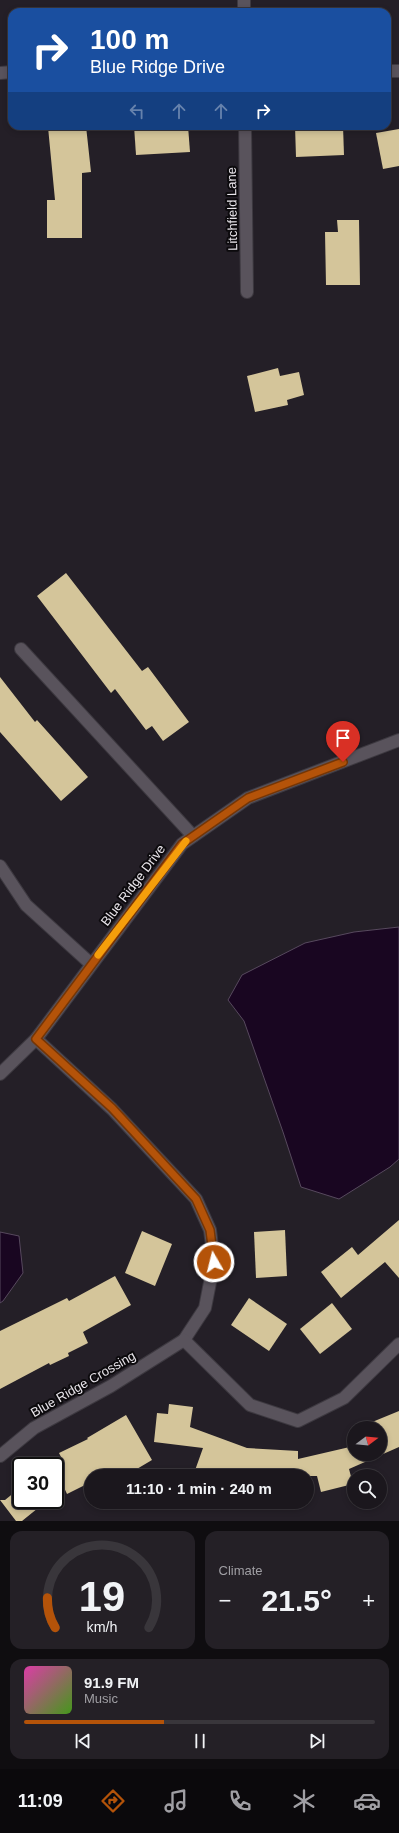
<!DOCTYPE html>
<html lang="en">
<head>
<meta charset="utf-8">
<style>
  :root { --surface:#1b171d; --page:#242026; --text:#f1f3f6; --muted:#a09fa4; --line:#39363b; --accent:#b45309 }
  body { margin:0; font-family:Helvetica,sans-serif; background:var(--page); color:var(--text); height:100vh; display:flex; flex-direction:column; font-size:15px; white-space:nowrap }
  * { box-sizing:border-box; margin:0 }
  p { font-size:13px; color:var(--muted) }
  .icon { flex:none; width:22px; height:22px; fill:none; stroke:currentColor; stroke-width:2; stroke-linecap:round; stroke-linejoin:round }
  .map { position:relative; height:1521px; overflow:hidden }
  .drawer { display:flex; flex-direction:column; gap:10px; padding:10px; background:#0f0d10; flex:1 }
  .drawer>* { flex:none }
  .banner { position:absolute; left:8px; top:8px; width:383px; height:122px; border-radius:12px; box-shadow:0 2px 6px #0003,0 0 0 1px var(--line); background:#1a4fa0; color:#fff; overflow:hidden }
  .needle { width:26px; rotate:74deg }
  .fabs { position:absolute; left:347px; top:1421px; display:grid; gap:8px }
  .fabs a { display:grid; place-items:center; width:40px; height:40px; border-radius:50%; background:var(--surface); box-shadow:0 2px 6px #0003,0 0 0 1px var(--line); font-size:20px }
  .speed { position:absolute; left:12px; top:1457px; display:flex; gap:8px; font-size:20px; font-weight:700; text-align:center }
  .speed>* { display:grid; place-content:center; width:52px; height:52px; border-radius:50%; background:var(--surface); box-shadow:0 2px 6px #0003,0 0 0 1px var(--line); line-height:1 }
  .speed .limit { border:2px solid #111; border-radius:6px; background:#fff; color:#111 }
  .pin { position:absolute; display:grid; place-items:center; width:34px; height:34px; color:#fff; margin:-41px -17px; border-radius:50% 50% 50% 0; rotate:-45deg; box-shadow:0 0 4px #0007 }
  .pin .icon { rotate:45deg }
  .me { position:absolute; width:44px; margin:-22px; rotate:352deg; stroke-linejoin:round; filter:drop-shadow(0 0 3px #0008) }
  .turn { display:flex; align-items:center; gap:14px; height:84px; padding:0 16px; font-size:18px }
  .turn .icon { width:52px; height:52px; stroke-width:2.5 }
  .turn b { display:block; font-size:28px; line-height:34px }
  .lanes { display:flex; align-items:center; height:38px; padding:0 16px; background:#0003; justify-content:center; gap:20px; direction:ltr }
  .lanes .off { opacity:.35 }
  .big { font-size:30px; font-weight:700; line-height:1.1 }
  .drawer .card { flex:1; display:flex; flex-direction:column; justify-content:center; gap:6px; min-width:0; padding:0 14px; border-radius:12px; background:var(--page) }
  .drawer .dial { align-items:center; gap:0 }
  .dial svg { height:104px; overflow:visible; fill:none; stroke:var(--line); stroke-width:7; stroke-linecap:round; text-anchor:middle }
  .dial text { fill:var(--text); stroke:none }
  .song { display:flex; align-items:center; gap:12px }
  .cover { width:48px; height:48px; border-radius:6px; background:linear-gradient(135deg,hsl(320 70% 55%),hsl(100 70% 35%)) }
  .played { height:4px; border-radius:2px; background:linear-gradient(90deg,var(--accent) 40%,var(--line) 40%) }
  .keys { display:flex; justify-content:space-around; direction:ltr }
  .heat { display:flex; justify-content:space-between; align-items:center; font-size:22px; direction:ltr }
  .drawer .tiles { flex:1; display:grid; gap:10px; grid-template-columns:1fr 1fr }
  .card:last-child { grid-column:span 2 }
  .trip { position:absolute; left:84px; top:1469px; width:230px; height:40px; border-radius:20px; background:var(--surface); box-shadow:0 2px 6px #0003,0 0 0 1px var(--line); font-weight:700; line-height:40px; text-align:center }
  .menu { display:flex; height:64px; justify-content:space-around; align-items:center; background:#0b090c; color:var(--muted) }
  .menu .icon { width:28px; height:28px }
  .menu .current { color:var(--accent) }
  .menu b { font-size:18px; color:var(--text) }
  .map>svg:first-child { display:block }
</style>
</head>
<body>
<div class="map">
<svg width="399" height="1521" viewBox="0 0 399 1521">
  <rect width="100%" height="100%" fill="#241f27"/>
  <g fill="#190621" stroke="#57495e">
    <path d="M399,927v232l-9,8 -51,32 -38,-12 -18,-55 -39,-111 -16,-21 14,-25 63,-32 49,-11z"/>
    <path d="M0,1232l19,4 4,37 -20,28 -3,2z"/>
  </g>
  <g fill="#d4c59a">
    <path d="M62,126h24l5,46 -9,1v65h-35v-38h8l-7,-73z"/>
    <path d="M134,126h54l2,26 -54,3z"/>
    <path d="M295,126h48l1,29 -48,2z"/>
    <path d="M399,129v37l-16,3 -7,-36z"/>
    <path d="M337,220h22l1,65h-34l-1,-53h13z"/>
    <path d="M278,368l2,8 19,-4 5,23 -17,5 1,5 -33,7 -8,-36z"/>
    <path d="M66,573l76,98 6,-4 41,55 -26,19 -11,-15 -6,4 -31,-41 -4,4 -74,-97z"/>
    <path d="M0,677l35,45 2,-2 51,57 -27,24 -61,-69z"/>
    <path d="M399,1220v58l-14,-16 -44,36 -20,-26 31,-25 6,8z"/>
    <path d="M285,1230l2,46 -31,2 -2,-46z"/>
    <path d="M142,1231l30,13 -17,42 -30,-13z"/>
    <path d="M115,1276l16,29 -48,27 5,11 -20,10 1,3 -19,9 -1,-2 -49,26v-58l67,-33 2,3z"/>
    <path d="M249,1298l38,26 -18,27 -38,-26z"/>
    <path d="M332,1303l20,26 -32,25 -20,-25z"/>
    <path d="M169,1404l24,3 -3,20 57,21 51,3v8l56,-13v8h26v-26l-20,-1 39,-16v36l-50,22 4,15 -32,8 -4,-16h-124l10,-28 -49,-6 3,-29 11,1z"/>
    <path d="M126,1415l26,45 -27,16h-34v6l-24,12 -13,-28 9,-5 -4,-8 29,-14 -1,-1z"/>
    <path d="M21,1487v13h27l-26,21h-6l-16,-21h5z"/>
  </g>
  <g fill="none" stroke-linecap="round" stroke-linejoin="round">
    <g stroke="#3d3940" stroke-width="14">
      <g id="minor">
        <path d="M244,0v12"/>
        <path d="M387,71h12"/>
        <path d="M0,73l12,-1"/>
        <path d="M245,126l2,166"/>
        <path d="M21,649l172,187"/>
        <path d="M0,866l26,39 65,59"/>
        <path d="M36,1039l76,70 84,90 14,31 4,32 -9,46 -21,32"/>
        <path d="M0,1074l36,-35 146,-195 66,-46 151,-58"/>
        <path d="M0,1456l34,-28 77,-42 73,-46 66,65 48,16 46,-23 55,-54"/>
      </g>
    </g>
    <use href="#minor" stroke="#59535c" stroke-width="12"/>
  </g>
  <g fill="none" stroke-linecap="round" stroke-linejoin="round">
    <g stroke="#753606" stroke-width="10">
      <path id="route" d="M214,1262l-4,-32 -14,-31 -84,-91 -76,-69 146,-195 66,-46 95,-36"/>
    </g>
    <use href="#route" stroke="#b45309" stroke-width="7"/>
    <path stroke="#f59e0b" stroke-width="7" d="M98,955l88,-114"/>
  </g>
  <g text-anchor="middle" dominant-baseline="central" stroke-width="4" stroke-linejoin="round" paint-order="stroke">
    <g font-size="13" fill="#e9e5eb" stroke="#0c0a0d">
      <text transform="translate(232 209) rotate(-91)">Litchfield Lane</text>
      <text transform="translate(133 885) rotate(-53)">Blue Ridge Drive</text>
      <text transform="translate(83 1384) rotate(-30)">Blue Ridge Crossing</text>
    </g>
  </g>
</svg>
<div class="fabs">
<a><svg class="needle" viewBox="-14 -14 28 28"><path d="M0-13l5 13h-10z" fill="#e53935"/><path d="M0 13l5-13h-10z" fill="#a09fa4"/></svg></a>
<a><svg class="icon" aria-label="search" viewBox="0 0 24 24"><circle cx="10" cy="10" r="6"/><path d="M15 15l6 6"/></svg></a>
</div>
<div class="speed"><div class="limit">30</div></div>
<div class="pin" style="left:343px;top:762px;background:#d93025"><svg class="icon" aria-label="arrive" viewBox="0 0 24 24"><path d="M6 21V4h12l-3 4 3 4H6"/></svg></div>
<svg class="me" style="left:214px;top:1262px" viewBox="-20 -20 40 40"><circle r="17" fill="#b45309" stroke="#fff" stroke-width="3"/><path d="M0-11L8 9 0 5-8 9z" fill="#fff"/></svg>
<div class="trip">11:10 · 1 min · 240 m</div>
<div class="banner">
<div class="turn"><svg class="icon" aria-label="right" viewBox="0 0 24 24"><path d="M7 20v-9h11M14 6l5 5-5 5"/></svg><div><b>100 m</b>Blue Ridge Drive</div></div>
<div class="lanes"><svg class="icon off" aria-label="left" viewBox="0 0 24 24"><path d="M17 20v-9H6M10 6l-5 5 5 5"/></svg><svg class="icon off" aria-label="ahead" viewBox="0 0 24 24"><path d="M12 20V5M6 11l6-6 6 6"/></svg><svg class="icon off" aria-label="ahead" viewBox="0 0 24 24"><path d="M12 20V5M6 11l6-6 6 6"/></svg><svg class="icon" aria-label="right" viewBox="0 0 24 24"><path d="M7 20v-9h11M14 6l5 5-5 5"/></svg></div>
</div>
</div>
<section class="drawer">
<div class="tiles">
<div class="card dial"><svg viewBox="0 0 100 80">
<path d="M14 69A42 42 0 1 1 86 69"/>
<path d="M14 69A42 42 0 0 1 8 46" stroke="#b45309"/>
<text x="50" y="56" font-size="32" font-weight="700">19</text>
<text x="50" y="72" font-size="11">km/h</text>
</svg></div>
<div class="card"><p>Climate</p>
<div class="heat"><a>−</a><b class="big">21.5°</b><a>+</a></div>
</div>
<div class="card">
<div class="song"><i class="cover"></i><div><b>91.9 FM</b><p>Music</p></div></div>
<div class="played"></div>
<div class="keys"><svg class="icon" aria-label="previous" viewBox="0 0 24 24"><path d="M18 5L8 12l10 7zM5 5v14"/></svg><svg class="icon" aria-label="pause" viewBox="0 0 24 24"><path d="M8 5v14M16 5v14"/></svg><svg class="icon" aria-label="next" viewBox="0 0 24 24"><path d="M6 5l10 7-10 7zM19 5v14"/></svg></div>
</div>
</div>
</section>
<nav class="menu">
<b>11:09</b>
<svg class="icon current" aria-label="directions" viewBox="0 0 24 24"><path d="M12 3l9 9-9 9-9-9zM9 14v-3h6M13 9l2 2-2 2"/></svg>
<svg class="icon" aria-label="music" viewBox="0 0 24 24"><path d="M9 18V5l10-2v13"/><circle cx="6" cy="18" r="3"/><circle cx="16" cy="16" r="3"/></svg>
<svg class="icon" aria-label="phone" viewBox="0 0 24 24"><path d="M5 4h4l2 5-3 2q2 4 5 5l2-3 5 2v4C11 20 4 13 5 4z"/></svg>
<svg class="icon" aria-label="climate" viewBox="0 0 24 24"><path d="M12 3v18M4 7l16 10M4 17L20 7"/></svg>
<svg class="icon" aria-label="car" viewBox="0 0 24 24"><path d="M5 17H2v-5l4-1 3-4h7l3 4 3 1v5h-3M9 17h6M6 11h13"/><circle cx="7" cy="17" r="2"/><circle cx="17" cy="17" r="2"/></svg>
</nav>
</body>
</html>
